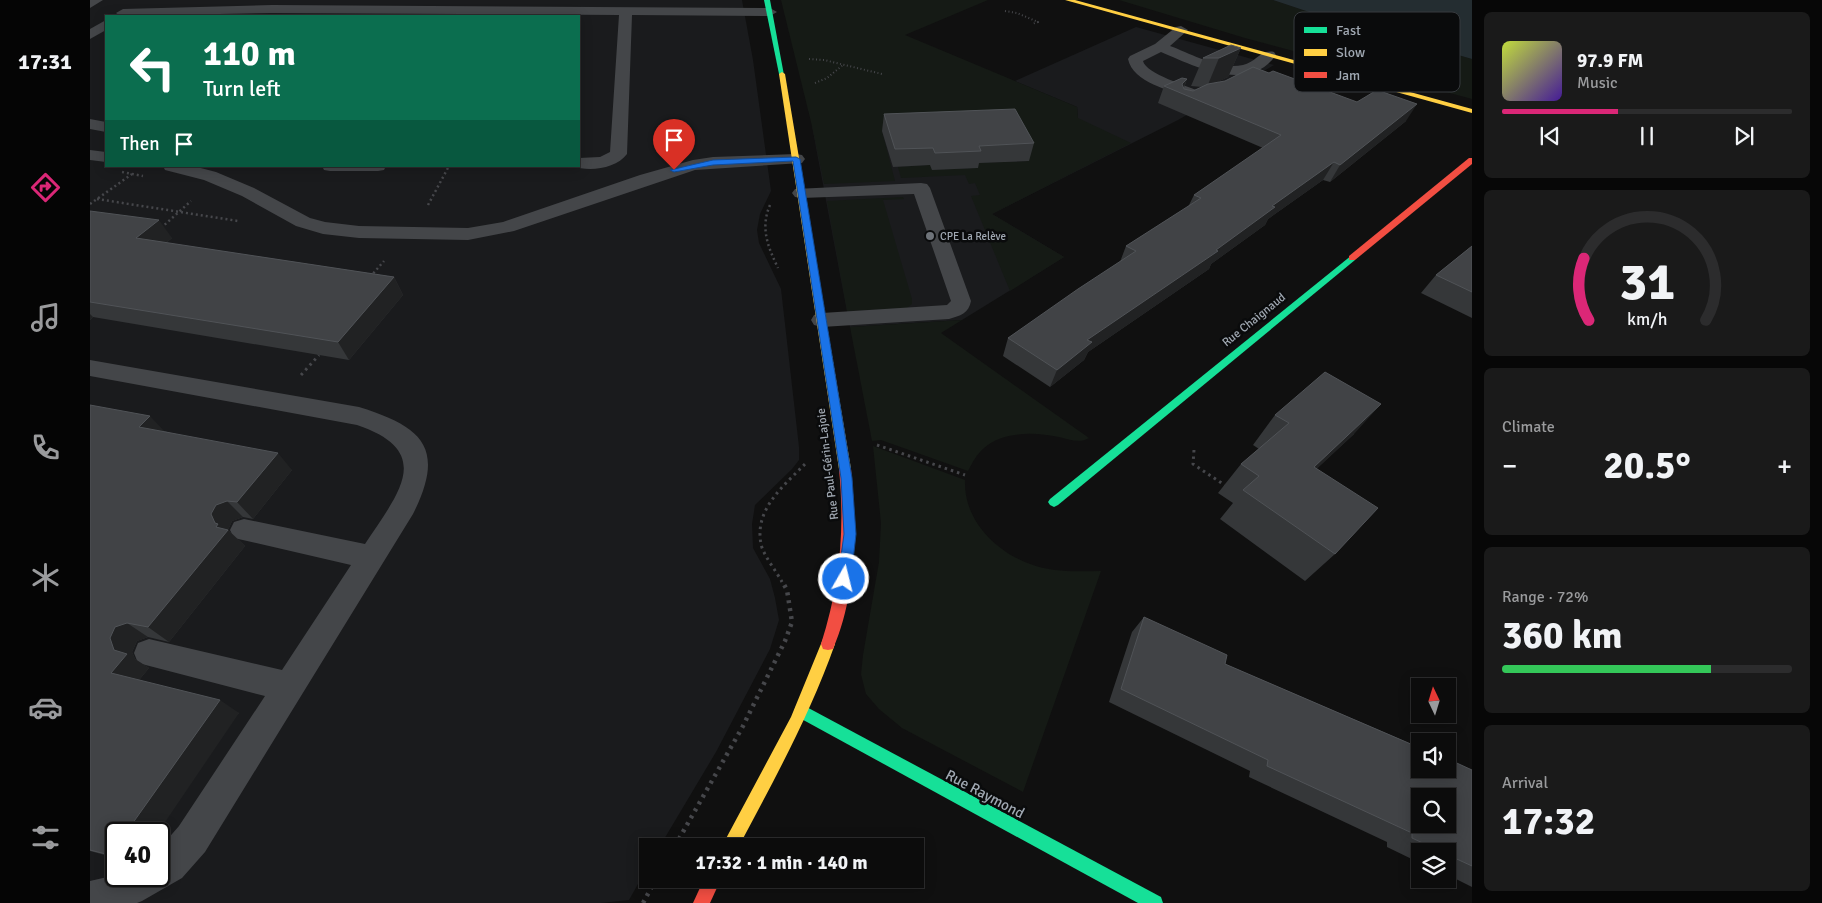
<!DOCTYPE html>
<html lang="en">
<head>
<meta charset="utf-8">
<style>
  :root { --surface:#0c0c0c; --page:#1a1a1a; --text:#f1f3f6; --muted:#9a9b9d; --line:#2c2c2d; --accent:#db2777 }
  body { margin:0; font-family:Signika,sans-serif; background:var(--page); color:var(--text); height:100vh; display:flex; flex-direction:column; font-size:19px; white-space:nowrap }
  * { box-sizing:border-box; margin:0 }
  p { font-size:16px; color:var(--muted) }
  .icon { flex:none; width:28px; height:28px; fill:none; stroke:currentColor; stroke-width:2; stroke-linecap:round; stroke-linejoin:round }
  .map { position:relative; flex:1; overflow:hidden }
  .panel { display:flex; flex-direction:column; gap:12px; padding:12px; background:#070707; width:350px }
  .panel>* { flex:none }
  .top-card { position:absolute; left:15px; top:15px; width:475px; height:152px; border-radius:0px; box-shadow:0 2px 12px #0003,0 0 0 1px var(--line); background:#0b6e4f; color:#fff; overflow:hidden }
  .needle { width:32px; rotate:356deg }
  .tools { position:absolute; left:1321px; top:678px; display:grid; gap:10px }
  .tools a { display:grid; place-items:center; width:45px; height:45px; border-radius:0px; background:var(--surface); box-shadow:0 2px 12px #0003,0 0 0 1px var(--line); font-size:25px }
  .speed { position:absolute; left:15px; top:822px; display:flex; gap:10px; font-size:25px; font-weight:700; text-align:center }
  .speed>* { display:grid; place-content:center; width:65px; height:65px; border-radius:50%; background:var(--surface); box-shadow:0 2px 12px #0003,0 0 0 1px var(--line); line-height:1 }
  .speed .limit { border:2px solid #111; border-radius:8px; background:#fff; color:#111 }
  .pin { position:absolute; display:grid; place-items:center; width:42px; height:42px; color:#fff; margin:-51px -21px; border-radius:50% 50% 50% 0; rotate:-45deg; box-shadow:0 0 5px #0007 }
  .pin .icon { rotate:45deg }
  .me { position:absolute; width:55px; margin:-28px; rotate:8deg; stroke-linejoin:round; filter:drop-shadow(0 0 4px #0008) }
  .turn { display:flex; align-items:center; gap:18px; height:105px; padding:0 15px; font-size:22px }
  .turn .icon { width:65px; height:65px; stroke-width:2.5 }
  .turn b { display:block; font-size:35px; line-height:42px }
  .then { display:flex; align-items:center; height:48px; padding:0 15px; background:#0003; gap:10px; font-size:19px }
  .big { font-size:38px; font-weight:800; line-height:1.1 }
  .panel .tile { flex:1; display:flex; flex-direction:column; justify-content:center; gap:8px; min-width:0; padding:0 18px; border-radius:8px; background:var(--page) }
  .panel .dial { align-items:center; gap:0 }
  .dial svg { height:130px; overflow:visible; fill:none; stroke:var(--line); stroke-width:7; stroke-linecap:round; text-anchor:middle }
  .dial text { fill:var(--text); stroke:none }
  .song { display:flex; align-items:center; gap:15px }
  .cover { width:60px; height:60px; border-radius:8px; background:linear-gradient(135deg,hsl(70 70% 55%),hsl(260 70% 35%)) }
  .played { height:5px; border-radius:2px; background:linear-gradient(90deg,var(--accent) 40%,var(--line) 40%) }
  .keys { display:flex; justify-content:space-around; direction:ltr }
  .heat { display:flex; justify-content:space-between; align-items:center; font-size:28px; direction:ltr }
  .charge { height:8px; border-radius:4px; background:linear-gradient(90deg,#34c759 72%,var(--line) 0) }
  .trip { position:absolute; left:549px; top:838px; width:285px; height:50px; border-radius:0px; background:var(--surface); box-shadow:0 2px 12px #0003,0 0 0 1px var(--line); font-weight:800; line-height:50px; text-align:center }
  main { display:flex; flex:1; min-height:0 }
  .tab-bar { display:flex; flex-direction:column; width:90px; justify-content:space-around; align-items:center; background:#050505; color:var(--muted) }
  .tab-bar .icon { width:35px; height:35px }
  .tab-bar .active { color:var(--accent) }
  .tab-bar b { font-size:22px; color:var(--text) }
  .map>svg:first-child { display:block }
</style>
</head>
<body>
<main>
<nav class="tab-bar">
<b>17:31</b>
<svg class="icon active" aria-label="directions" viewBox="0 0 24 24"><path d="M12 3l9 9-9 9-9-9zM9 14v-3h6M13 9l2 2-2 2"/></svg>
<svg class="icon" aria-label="music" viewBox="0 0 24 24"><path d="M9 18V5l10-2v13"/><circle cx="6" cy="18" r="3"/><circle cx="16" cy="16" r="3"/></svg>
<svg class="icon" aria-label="phone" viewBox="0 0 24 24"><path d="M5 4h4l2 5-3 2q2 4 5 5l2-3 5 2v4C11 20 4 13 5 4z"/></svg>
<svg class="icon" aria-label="climate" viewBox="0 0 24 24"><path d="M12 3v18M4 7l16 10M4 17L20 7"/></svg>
<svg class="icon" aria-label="car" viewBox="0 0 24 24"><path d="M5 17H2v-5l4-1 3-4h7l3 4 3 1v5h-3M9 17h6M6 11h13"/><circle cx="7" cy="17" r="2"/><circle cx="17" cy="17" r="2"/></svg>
<svg class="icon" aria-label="filters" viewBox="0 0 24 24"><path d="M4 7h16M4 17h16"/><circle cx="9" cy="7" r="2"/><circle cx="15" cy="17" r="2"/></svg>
</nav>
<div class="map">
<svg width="1382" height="903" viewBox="0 0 1382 903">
  <rect width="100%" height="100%" fill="#101010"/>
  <g fill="#1a1b1d" fill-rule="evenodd">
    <path d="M0,0h652l11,60 18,131 -11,23 -3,16 2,13 22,46 18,158v13l-7,9 -37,36 -3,19 1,24 17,31 5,19 4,22 -9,29 -54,103 -56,94h-12l-1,22 -18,32 -28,3h-511zM16,16h473v150h-473zM26,834h43v42h-43z"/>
    <path d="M1046,27l138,38 -96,55 -186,94 72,43 -102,63 -112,7 -38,-201 266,-8 -1,-11 -62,-26z"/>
  </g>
  <g fill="#151a15">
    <path d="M691,0h207l-83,35 172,72 1,11 53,25 -139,71 72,43 -54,34 -39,-95 9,-1 -5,-12 -6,1 -4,-9 -64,3 -3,-11 32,-2 2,5 45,-2 -2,-5 54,-2 -147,-30 13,50 -71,3 -12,-58z"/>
    <path d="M1029,0h154l45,15 154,44v40l-227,-61z"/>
    <path d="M813,197l1,2 -21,1 29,99v5l-5,4 -60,3 -20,-110z"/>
    <path d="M872,320l-21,13 148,105c-10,6 -20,1 -30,-1 -24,-5 -56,-6 -75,11 -7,6 -12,15 -16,23l-87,-31 -9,1 -22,-114z"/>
    <path d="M783,446l92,34c-2,48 45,85 90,90 15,2 31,1 46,1l-78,221 -121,-64 -23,-19 -13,-15 -5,-20 2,-19 16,-93 2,-39z"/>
  </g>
  <path fill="#242d31" d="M1183,0h199v59l-154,-44z"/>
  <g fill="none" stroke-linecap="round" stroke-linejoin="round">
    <g stroke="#46474b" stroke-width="2" stroke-dasharray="1 2.5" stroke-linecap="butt">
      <path d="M915,11l12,2 21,9 -6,2"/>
      <path d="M719,59l15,1 58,14"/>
      <path d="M725,83l12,-5 16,-13"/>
    </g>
    <g stroke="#46474b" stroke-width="2.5" stroke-dasharray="2 3" stroke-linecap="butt">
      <path d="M32,172l21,4"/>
      <path d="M7,199l141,22"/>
      <path d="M0,204l42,-30"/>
      <path d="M338,205l21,-39"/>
      <path d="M680,205c-10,23 -2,42 8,63"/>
      <path d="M71,228l30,-27"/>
      <path d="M280,277l14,-16"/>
    </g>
    <g stroke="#46474b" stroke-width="3" stroke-dasharray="2.5 4" stroke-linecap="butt">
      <path d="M211,375l18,-20"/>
      <path d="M787,445l88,30"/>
      <path d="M1104,450l-1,14 33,22"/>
      <path d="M692,582c-5,-10 -19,-27 -21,-38 -7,-36 24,-59 46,-82"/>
    </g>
    <g stroke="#46474b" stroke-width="4.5" stroke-dasharray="3 5" stroke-linecap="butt">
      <path d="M585,846l68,-120 42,-85 7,-19 -5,-32 -5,-9"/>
      <path d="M553,903l13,-24"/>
    </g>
    <g fill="#444649" fill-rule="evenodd">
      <path d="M0,0h13l-13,8z"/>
      <path d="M182,5l498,3 7,4 -7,4 -138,-1 -5,139c-11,15 -39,18 -54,12h6v-8l21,-1 10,-5 9,-137 -347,-2 -152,3 -4,-3 7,-4z"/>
      <path d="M16,20v10l-16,9v-10z"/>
      <path d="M1091,26l7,4 -18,16c22,8 48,24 73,19 12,-2 18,-16 31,-13l2,3c-27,39 -82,11 -115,-3l-18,9c3,13 45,25 58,31l3,3 -3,3h-10c-21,-8 -58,-15 -63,-39l2,-3 25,-12 21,-17z"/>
      <path d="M0,119l16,3v10l-16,-3z"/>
      <path d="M0,150l16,2v10l-16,-2z"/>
      <path d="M706,154l6,1 3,4 -3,4 -107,7 -181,61 -46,9 -109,-2 -36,-4 -27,-8 -54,-30 -38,-16 -39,-10 -2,-4h30l23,6 38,16 56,30 15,4 34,4 109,2 35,-6 137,-47 53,-15 20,-3z"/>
      <path d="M232,166h64l-2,4 -6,1h-48l-6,-1z"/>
      <path d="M831,183l6,1 3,4 41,113c-2,12 -11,15 -22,18l-127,8 -8,-2 -3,-5 3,-5 8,-2 125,-8 4,-4 -37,-107 -113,4 -6,-1 -3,-4 3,-4z"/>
      <path d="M0,360l269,47c64,20 87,41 54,107l-208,338 -23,26 -40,23 -5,2h-47v-22l26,-6v1h43v-27l20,-23 86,-130 -127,-33 -4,-10 4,-10 11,-4 133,31 69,-105 -117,-27 -4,-8 4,-8 10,-3 121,25c32,-49 72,-92 -8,-119l-267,-49z"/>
    </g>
    <g fill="#16e098" fill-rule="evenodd">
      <path d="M674,0h6l14,75 -5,-1z"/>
      <path d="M1262,255l3,1v4l-297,245 -4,2 -4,-2 -2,-3 2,-3z"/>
      <path d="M711,704l360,193 2,6h-25l-342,-187 -2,-5 2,-5z"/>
    </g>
    <g fill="#ffcf43" fill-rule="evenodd">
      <path d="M975,0h10l397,109v4z"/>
      <path d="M692,72l3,2 66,395 -2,3h-8l-2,-3 -60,-395z"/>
      <path d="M738,638l5,1 2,5c-25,71 -61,136 -96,202h-17l69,-129 32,-78z"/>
    </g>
    <g fill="#f24e42" fill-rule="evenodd">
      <path d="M1379,158h3v6l-117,96h-6v-4z"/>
      <path d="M755,464l4,2 2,3c6,59 6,124 -18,180l-5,1 -5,-1 -2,-5c19,-60 24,-113 18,-175l2,-3z"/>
      <path d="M614,879h17l-11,24h-17z"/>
    </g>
  </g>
  <g fill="#353739">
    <path d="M1151,48l-13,29 -13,6 191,38 -76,61 -7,-2 -55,39 -3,6 -54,39 -2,5 -121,83 -4,8 -34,27 -47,-31 5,-18 112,-76 6,-16 62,-39 6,-12 69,-47 -105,-45 6,-17 23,-7 -3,9v1l9,2 9,-4 -11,-1 12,-28z"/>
    <path d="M794,114l150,29 -5,18 -50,2 -1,5 -46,2 -2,-5 -37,2 -11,-36z"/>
    <path d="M0,211l82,27 -6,5 228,34 9,18 -54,65 -256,-43 -3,3z"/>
    <path d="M1382,246v72l-51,-25 15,-18z"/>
    <path d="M0,405l74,26 128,39 -39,49 -10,-2 -11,4 -4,9 17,16 -76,96 -21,-5 -11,4 -5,11 3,7 14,9 -10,12 100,33 -123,121v24l-26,-7z"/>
    <path d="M1185,415l79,19 -37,34 18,86 -30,27 -85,-62 13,-16 -15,-10 23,-29 18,-15 -6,-4z"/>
    <path d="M1054,617l81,47 247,106v117l-24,-12v-24h-28v12l-33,-16v-5l-138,-65 1,-6 -141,-69 23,-70z"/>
  </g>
  <g fill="#212223">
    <path d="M1151,48l-13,29 -21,10 12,-29z"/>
    <path d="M1097,79l-6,15 1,-10z"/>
    <path d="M1327,104l-11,17 -76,61 10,-17z"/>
    <path d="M1244,162l-11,18 -55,39 -3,6 -54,39 -2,5 -121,83 -4,8 -34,27 7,-17 30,-30 129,-90 56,-44z"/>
    <path d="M69,220l13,18 -22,18 -14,-18z"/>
    <path d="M304,277l9,18 -54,65 -11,-18z"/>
    <path d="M0,314l3,3 -3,3z"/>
    <path d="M1291,404l-27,30 -65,61 25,-28z"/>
    <path d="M60,416l17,18 -28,-7z"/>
    <path d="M188,453l14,17 -39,49 -16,-17z"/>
    <path d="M137,501l16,16 -11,4 -4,9 17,16 -76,96 -21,-15 68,-100 -1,-4 -4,-9 5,-9z"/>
    <path d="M37,623l21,14 -11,4 -5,11 3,7 14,9 -15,18 -23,-13 3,-23 -4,-12 5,-11z"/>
    <path d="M130,700l19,13 -82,121h-32z"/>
    <path d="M26,846v11l-6,-2z"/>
  </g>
  <g fill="#414346" stroke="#505357" fill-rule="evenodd">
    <path d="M1141,45l10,3 -22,10h-16z"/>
    <path d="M1163,67l16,6 4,-2 84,31 20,-12 40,14 -77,61 -6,-3 -62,44 3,1 -59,43 2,1 -131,89 5,2 -35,28 -49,-32 70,-49 58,-38 -10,-5 75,-48 -7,-3 87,-60 -117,-49 18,-8 5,1 -5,5 2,5 9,2 15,-7 17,-3z"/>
    <path d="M925,109l19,34 -55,3 2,5 -46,2 -2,-5 -38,1 -11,-35z"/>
    <path d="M0,211l69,9 -23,18 258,39 -56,65 -248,-40z"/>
    <path d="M1382,246v46l-36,-17z"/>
    <path d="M1235,372l56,32 -67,63 64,41 -43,46 -92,-64 16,-14 -18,-12 48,-41 -14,-8z"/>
    <path d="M0,405l60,11 -11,11 139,26 -41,49 -10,-1 -11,4 -5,9 4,9 3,1 -2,3 12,3 -80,97 -21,-4 -12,4 -5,11 4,12 13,4 -16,19 109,27 -95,134h-9v12l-6,9 -20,-5z"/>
    <path d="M1054,617l83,38 -2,9 195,84v21h28v-10l24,11v96l-24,-11v-4h-8l-28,-13v-5l-145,-67 1,-6 -147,-71zM1330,796h28v28h-28z"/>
  </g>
  <path fill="#1a73e8" stroke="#114b97" d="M706,157l4,2 52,319 4,56 -5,45 -2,4 -5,2 -4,-2 -2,-4 6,-45 -3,-56 -48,-317 -80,4 -39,7 -4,-2 43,-10z"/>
  <circle fill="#6e7379" stroke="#0a0b0c" stroke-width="2" cx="840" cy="236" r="5"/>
  <g text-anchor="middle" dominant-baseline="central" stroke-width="5" stroke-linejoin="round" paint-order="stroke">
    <g font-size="11" fill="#a0a8b2" stroke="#0a0b0c" text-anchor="start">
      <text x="850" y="236">CPE La Relève</text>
    </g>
    <g font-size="12" fill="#a0a8b2" stroke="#0a0b0c">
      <text transform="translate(1164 320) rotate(-39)">Rue Chaignaud</text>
      <text transform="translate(738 464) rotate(-97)">Rue Paul-Gérin-Lajoie</text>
    </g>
    <g font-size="15" fill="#a0a8b2" stroke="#0a0b0c">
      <text transform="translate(895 794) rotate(28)">Rue Raymond</text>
    </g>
  </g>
  <rect x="1204" y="12" width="166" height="80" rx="8" fill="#0a0b0c" stroke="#373a3e" stroke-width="1"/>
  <rect x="1214" y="27" width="23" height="6" fill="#16e098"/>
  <rect x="1214" y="49" width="23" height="7" fill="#ffcf43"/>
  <rect x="1214" y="72" width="23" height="6" fill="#f24e42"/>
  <g font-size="14" fill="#a0a8b2">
    <text x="1246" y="35">Fast</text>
    <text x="1246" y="57">Slow</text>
    <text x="1246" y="80">Jam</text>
  </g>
</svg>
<div class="tools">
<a><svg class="needle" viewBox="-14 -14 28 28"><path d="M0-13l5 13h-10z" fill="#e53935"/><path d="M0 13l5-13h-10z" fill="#9a9b9d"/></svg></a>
<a><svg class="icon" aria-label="sound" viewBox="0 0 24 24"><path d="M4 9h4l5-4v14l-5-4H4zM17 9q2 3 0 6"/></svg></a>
<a><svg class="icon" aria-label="search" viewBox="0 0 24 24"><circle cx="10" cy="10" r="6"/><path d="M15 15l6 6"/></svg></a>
<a><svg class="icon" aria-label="layers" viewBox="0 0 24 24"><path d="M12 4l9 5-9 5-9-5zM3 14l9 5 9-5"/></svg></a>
</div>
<div class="speed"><div class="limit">40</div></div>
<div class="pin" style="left:584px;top:170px;background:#d93025"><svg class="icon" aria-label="arrive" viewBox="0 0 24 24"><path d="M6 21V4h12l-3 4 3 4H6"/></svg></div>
<svg class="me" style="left:754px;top:579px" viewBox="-20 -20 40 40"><circle r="17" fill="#1a73e8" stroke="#fff" stroke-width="3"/><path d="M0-11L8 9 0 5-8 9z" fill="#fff"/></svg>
<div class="trip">17:32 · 1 min · 140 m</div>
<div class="top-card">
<div class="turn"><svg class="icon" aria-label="left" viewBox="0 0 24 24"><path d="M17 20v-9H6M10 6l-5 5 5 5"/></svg><div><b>110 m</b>Turn left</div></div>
<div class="then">Then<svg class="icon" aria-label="arrive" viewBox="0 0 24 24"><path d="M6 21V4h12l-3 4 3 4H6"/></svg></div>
</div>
</div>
<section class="panel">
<div class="tile">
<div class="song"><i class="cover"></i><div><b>97.9 FM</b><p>Music</p></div></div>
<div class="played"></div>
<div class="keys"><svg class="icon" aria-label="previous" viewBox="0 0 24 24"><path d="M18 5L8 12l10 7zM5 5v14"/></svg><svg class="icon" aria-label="pause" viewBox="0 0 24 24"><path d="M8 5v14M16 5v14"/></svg><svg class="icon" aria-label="next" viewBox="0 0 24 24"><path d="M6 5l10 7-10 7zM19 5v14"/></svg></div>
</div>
<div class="tile dial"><svg viewBox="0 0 100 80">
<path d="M14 69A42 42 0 1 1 86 69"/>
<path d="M14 69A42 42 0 0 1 11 31" stroke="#db2777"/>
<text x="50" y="56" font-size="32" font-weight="700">31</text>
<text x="50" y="72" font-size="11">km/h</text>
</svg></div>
<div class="tile"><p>Climate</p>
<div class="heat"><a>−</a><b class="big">20.5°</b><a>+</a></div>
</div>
<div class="tile"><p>Range · 72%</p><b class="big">360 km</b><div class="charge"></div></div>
<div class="tile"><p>Arrival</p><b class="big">17:32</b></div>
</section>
</main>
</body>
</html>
